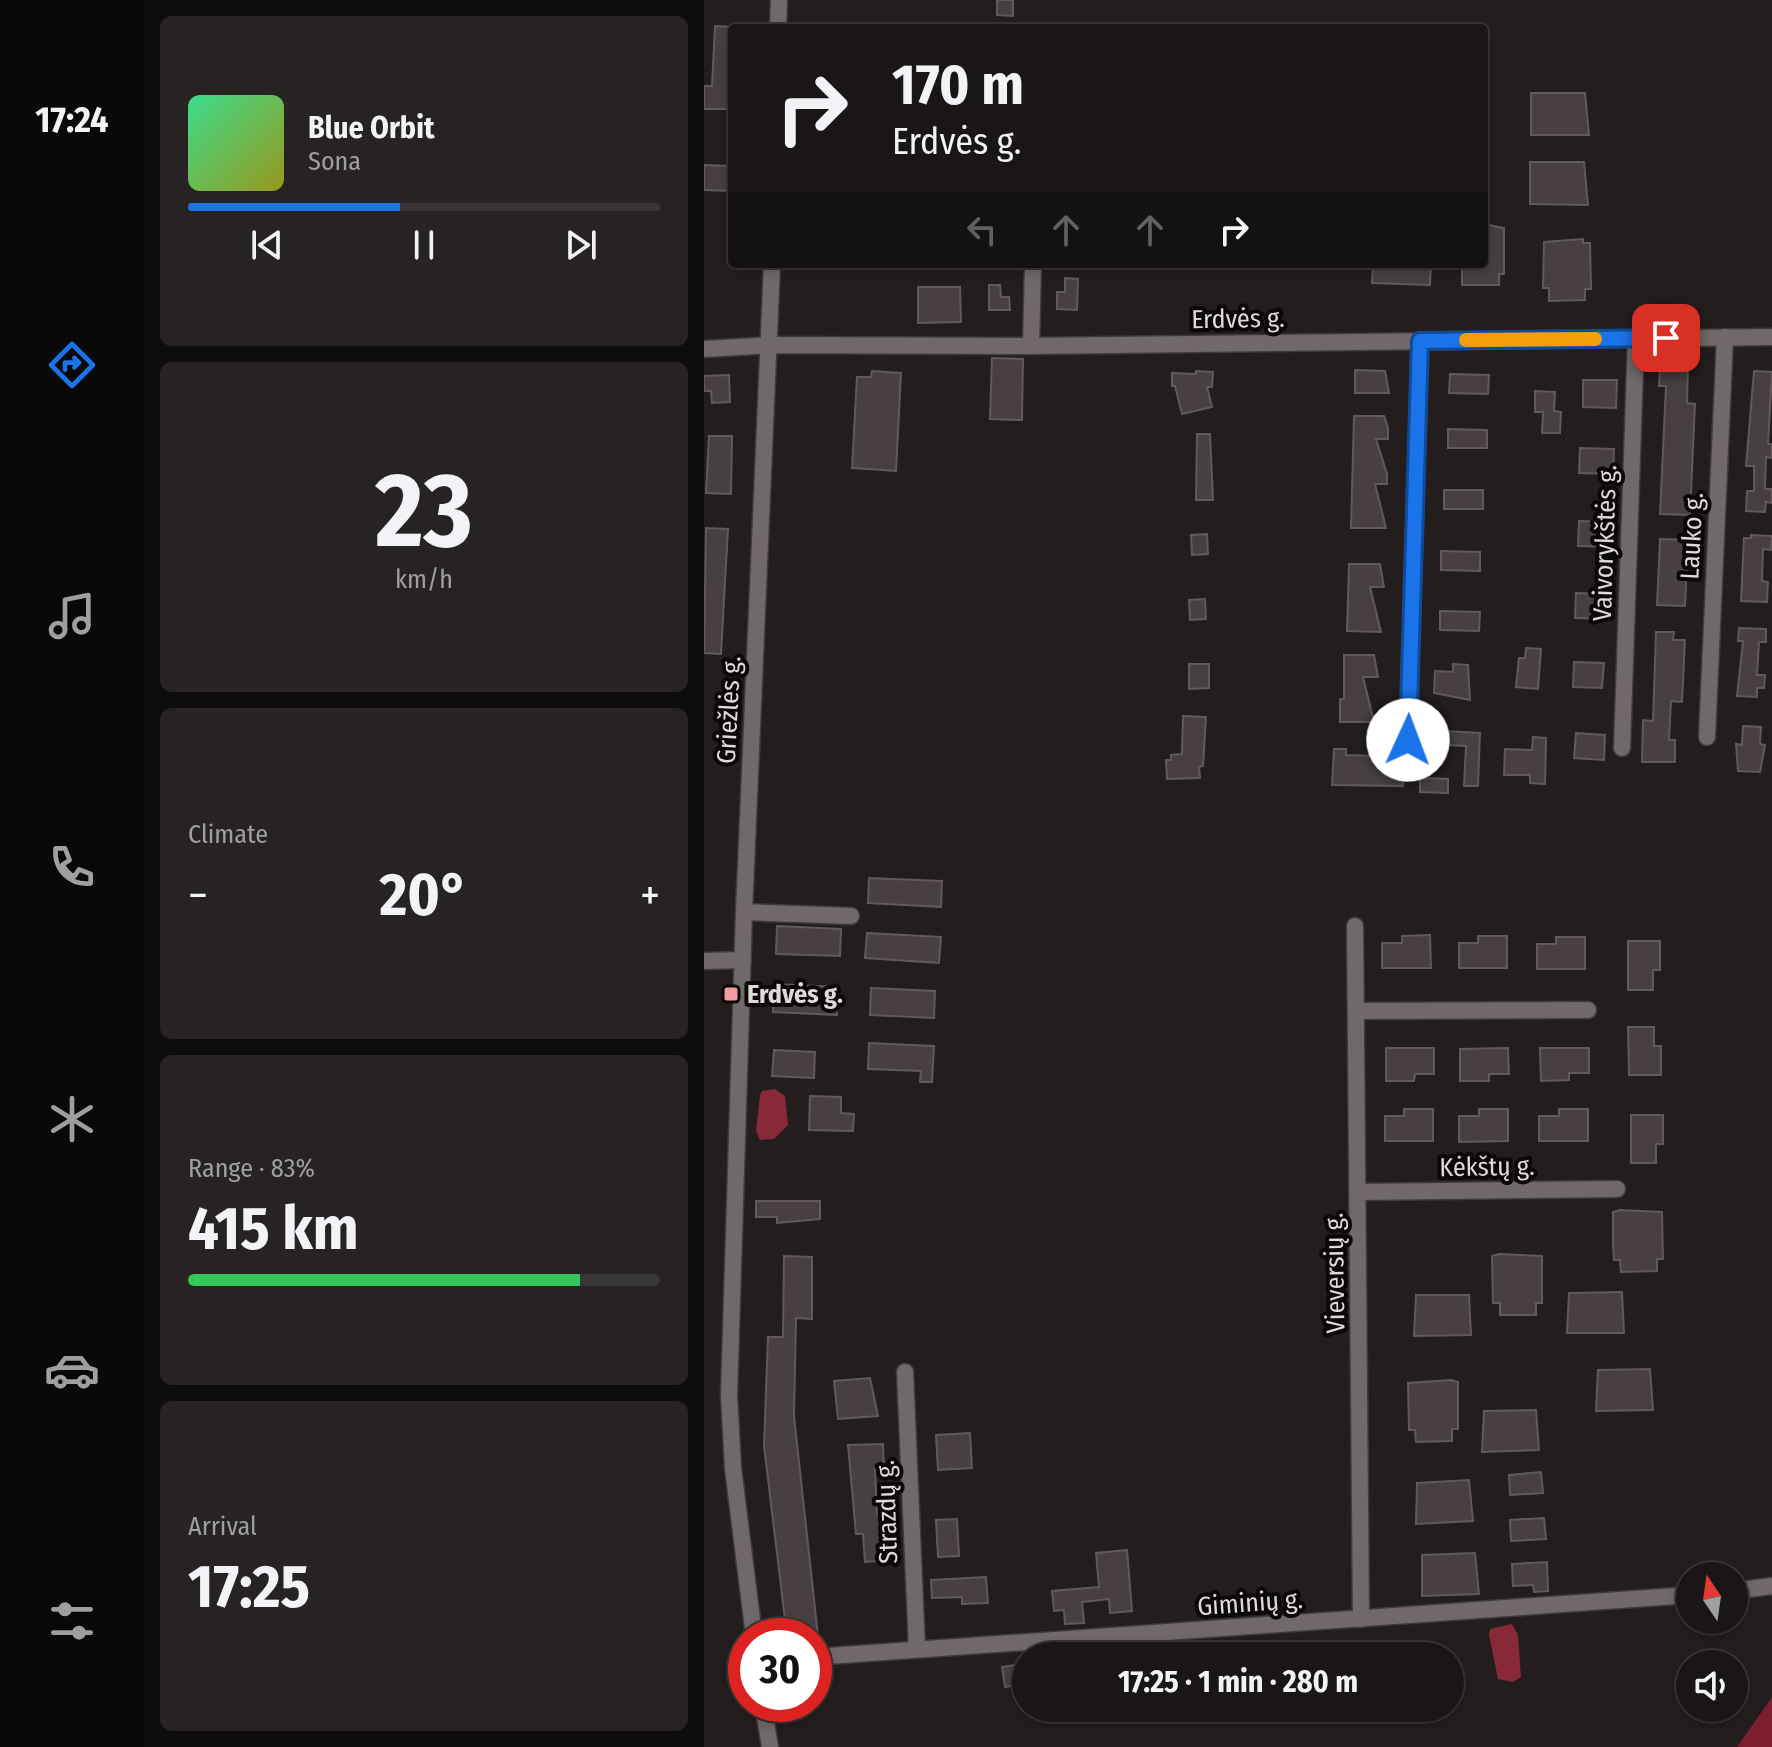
<!DOCTYPE html>
<html lang="en">
<head>
<meta charset="utf-8">
<style>
  :root { --surface:#1a1616; --page:#272323; --text:#f1f3f6; --muted:#9f9fa1; --line:#383535; --accent:#1a73e8 }
  body { margin:0; font-family:"Fira Sans Condensed",sans-serif; background:var(--page); color:var(--text); height:100vh; display:flex; flex-direction:column; font-size:30px; white-space:nowrap }
  * { box-sizing:border-box; margin:0 }
  p { font-size:26px; color:var(--muted) }
  .icon { flex:none; width:44px; height:44px; fill:none; stroke:currentColor; stroke-width:2; stroke-linecap:round; stroke-linejoin:round }
  .map { position:relative; flex:1; overflow:hidden }
  .drawer { display:flex; flex-direction:column; gap:16px; padding:16px; background:#0e0c0c; width:560px }
  .drawer>* { flex:none }
  .top-card { position:absolute; left:24px; top:24px; width:760px; height:244px; border-radius:8px; box-shadow:0 4px 12px #0003,0 0 0 2px var(--line); background:#1a1616; color:var(--text); overflow:hidden }
  .needle { width:52px; rotate:347deg }
  .buttons { position:absolute; left:972px; top:1562px; display:grid; gap:16px }
  .buttons a { display:grid; place-items:center; width:72px; height:72px; border-radius:50%; background:var(--surface); box-shadow:0 4px 12px #0003,0 0 0 2px var(--line); font-size:40px }
  .speed { position:absolute; left:24px; top:1618px; display:flex; gap:16px; font-size:40px; font-weight:700; text-align:center }
  .speed>* { display:grid; place-content:center; width:104px; height:104px; border-radius:50%; background:var(--surface); box-shadow:0 4px 12px #0003,0 0 0 2px var(--line); line-height:1 }
  .speed .limit { border:12px solid #d22; background:#fff; color:#111 }
  .pin { position:absolute; display:grid; place-items:center; width:68px; height:68px; color:#fff; margin:-34px; border-radius:16px; box-shadow:0 4px 12px #0006 }
  .me { position:absolute; width:88px; margin:-44px; rotate:2deg; stroke-linejoin:round; filter:drop-shadow(0 0 6px #0008) }
  .turn { display:flex; align-items:center; gap:28px; height:168px; padding:0 32px; font-size:36px }
  .turn .icon { width:104px; height:104px; stroke-width:2.5 }
  .turn b { display:block; font-size:56px; line-height:68px }
  .lanes { display:flex; align-items:center; height:76px; padding:0 32px; background:#0003; justify-content:center; gap:40px; direction:ltr }
  .lanes .off { opacity:.35 }
  .big { font-size:60px; font-weight:700; line-height:1.1 }
  .drawer .card { flex:1; display:flex; flex-direction:column; justify-content:center; gap:12px; min-width:0; padding:0 28px; border-radius:12px; background:var(--page) }
  .drawer .dial { align-items:center; gap:0 }
  .dial b { font-size:104px; line-height:1 }
  .song { display:flex; align-items:center; gap:24px }
  .cover { width:96px; height:96px; border-radius:12px; background:linear-gradient(135deg,hsl(150 70% 55%),hsl(60 70% 35%)) }
  .played { height:8px; border-radius:4px; background:linear-gradient(90deg,var(--accent) 45%,var(--line) 45%) }
  .keys { display:flex; justify-content:space-around; direction:ltr }
  .heat { display:flex; justify-content:space-between; align-items:center; font-size:44px; direction:ltr }
  .charge { height:12px; border-radius:6px; background:linear-gradient(90deg,#34c759 83%,var(--line) 0) }
  .trip { position:absolute; left:308px; top:1642px; width:452px; height:80px; border-radius:40px; background:var(--surface); box-shadow:0 4px 12px #0003,0 0 0 2px var(--line); font-weight:700; line-height:80px; text-align:center }
  main { display:flex; flex:1; min-height:0 }
  .dock { display:flex; flex-direction:column; width:144px; justify-content:space-around; align-items:center; background:#0a0909; color:var(--muted) }
  .dock .icon { width:56px; height:56px }
  .dock .selected { color:var(--accent) }
  .dock b { font-size:36px; color:var(--text) }
  .map>svg:first-child { display:block }
</style>
</head>
<body>
<main>
<nav class="dock">
<b>17:24</b>
<svg class="icon selected" aria-label="directions" viewBox="0 0 24 24"><path d="M12 3l9 9-9 9-9-9zM9 14v-3h6M13 9l2 2-2 2"/></svg>
<svg class="icon" aria-label="music" viewBox="0 0 24 24"><path d="M9 18V5l10-2v13"/><circle cx="6" cy="18" r="3"/><circle cx="16" cy="16" r="3"/></svg>
<svg class="icon" aria-label="phone" viewBox="0 0 24 24"><path d="M5 4h4l2 5-3 2q2 4 5 5l2-3 5 2v4C11 20 4 13 5 4z"/></svg>
<svg class="icon" aria-label="climate" viewBox="0 0 24 24"><path d="M12 3v18M4 7l16 10M4 17L20 7"/></svg>
<svg class="icon" aria-label="car" viewBox="0 0 24 24"><path d="M5 17H2v-5l4-1 3-4h7l3 4 3 1v5h-3M9 17h6M6 11h13"/><circle cx="7" cy="17" r="2"/><circle cx="17" cy="17" r="2"/></svg>
<svg class="icon" aria-label="filters" viewBox="0 0 24 24"><path d="M4 7h16M4 17h16"/><circle cx="9" cy="7" r="2"/><circle cx="15" cy="17" r="2"/></svg>
</nav>
<section class="drawer">
<div class="card">
<div class="song"><i class="cover"></i><div><b>Blue Orbit</b><p>Sona</p></div></div>
<div class="played"></div>
<div class="keys"><svg class="icon" aria-label="previous" viewBox="0 0 24 24"><path d="M18 5L8 12l10 7zM5 5v14"/></svg><svg class="icon" aria-label="pause" viewBox="0 0 24 24"><path d="M8 5v14M16 5v14"/></svg><svg class="icon" aria-label="next" viewBox="0 0 24 24"><path d="M6 5l10 7-10 7zM19 5v14"/></svg></div>
</div>
<div class="card dial"><b>23</b><p>km/h</p></div>
<div class="card"><p>Climate</p>
<div class="heat"><a>−</a><b class="big">20°</b><a>+</a></div>
</div>
<div class="card"><p>Range · 83%</p><b class="big">415 km</b><div class="charge"></div></div>
<div class="card"><p>Arrival</p><b class="big">17:25</b></div>
</section>
<div class="map">
<svg width="1068" height="1747" viewBox="0 0 1068 1747">
  <rect width="100%" height="100%" fill="#231d1d"/>
  <path fill="#7c1e2f" d="M1068,1697v50h-35z"/>
  <g fill="#872938">
    <path d="M71,1089l10,7 3,29 -14,14 -14,1 -4,-9 4,-36 2,-4z"/>
    <path d="M808,1624l6,11 3,42 -8,5 -15,-3 -9,-44 1,-6z"/>
  </g>
  <g fill="#473f40" stroke="#61595a" stroke-width="2">
    <path d="M293,0h16v16l-16,-1z"/>
    <path d="M11,26l17,1v82h-28v-23h8z"/>
    <path d="M827,93h54l4,42h-58z"/>
    <path d="M826,162h54l4,43 -58,-1z"/>
    <path d="M0,165l28,1v25l-28,-1z"/>
    <path d="M780,224l20,4v46h-5v11h-37v-21h22z"/>
    <path d="M879,239v4h7l1,46h-6v11l-36,1v-13h-6l1,-46z"/>
    <path d="M669,264h58l-1,21 -58,-2z"/>
    <path d="M361,278l13,1 -1,31 -20,-1v-17h8z"/>
    <path d="M285,285h11l1,12h8l1,13h-21z"/>
    <path d="M214,287h42l1,35 -43,1z"/>
    <path d="M288,358l31,1 -1,61 -32,-1z"/>
    <path d="M956,365l28,1 -1,37 8,1 -5,111 -30,-1 6,-128h-7z"/>
    <path d="M651,370l30,1 4,22h-34z"/>
    <path d="M168,371l29,2 -5,98 -44,-3 5,-91h14z"/>
    <path d="M492,371l17,1 -1,15h-5l5,20 -30,7 -7,-28h-3v-13l24,1z"/>
    <path d="M1050,371l18,1 -4,72h4v14l-6,-1 -1,32h7v14l-6,-1 -1,10 -19,-1 1,-20h7v-25h-8z"/>
    <path d="M746,374l39,1 -1,19 -39,-1z"/>
    <path d="M25,375l1,27 -18,1 -1,-12h-7v-15z"/>
    <path d="M879,380h34l-1,28 -33,-1z"/>
    <path d="M831,391l20,1 -1,19 7,1 -1,21h-18l1,-21h-8z"/>
    <path d="M650,416h30l4,12v11h-12l11,35v10h-12l11,44h-35z"/>
    <path d="M744,429l39,1v18h-39z"/>
    <path d="M493,434h13l3,66h-17z"/>
    <path d="M5,436h23l-1,58 -25,-1z"/>
    <path d="M876,448l34,1 -1,25 -34,-1z"/>
    <rect x="740" y="490" width="39" height="19"/>
    <path d="M875,521l29,1 -1,25 -29,-1z"/>
    <path d="M2,528l22,1 -7,125 -17,-1z"/>
    <path d="M503,534l1,20 -16,1 -1,-20z"/>
    <path d="M1047,535l21,1 -1,14 -8,-1 -1,32 6,1 -1,20 -26,-1 3,-63h7z"/>
    <path d="M956,539l28,1 -3,66 -28,-1z"/>
    <path d="M737,551l39,1v19l-39,-1z"/>
    <path d="M645,564h31l4,23h-14l11,45 -34,-1z"/>
    <path d="M872,593l30,1 -1,25 -30,-1z"/>
    <path d="M501,599l1,20 -16,1 -1,-20z"/>
    <path d="M736,611l40,1 -1,19 -39,-1z"/>
    <path d="M1035,628l27,1v13h-7l-2,33h8l-1,13h-7v9l-20,-1 6,-55h-5z"/>
    <path d="M952,632h18l-1,8h12l-3,62 -11,-1 -2,39h6v22h-33l1,-42 10,1z"/>
    <path d="M822,648l15,1 -3,40 -22,-2 3,-29h6z"/>
    <path d="M640,655h30l4,22h-15l11,45h-34v-23h4z"/>
    <path d="M870,662l30,1 -2,25 -29,-1z"/>
    <path d="M485,664h20v24l-20,1z"/>
    <path d="M749,664l15,1 2,35 -36,-7 1,-22 18,1z"/>
    <path d="M479,716l23,1 -3,49 -4,1 1,11 -33,1 -1,-19h5v-5l11,-1z"/>
    <path d="M1039,726l18,1 -1,17 5,1 -5,27 -22,-1 -2,-27 6,1z"/>
    <path d="M721,730l55,3 -2,53h-14l2,-40 -41,-2z"/>
    <path d="M872,733l29,2 -1,25 -30,-2z"/>
    <path d="M829,737l13,1 -1,46 -15,-1v-8h-26l1,-26 27,1z"/>
    <path d="M630,749h12v6l33,1v-7h13v6l11,1v30l-71,-1z"/>
    <path d="M716,778l28,1v14l-28,-1z"/>
    <path d="M165,878l73,3 -1,26 -73,-4z"/>
    <path d="M73,926l64,3 -1,27 -64,-2z"/>
    <path d="M163,933l74,4 -2,26 -74,-5z"/>
    <path d="M726,935l1,33h-49v-25h20v-7z"/>
    <path d="M774,936h29v32h-48v-25h19z"/>
    <path d="M852,937h29v32h-48v-25h19z"/>
    <path d="M924,941h32v29h-7v20h-25z"/>
    <path d="M70,984l64,3 -1,28 -64,-3z"/>
    <path d="M167,988l64,3 -1,27 -64,-3z"/>
    <path d="M924,1027h26v19h7v29h-32z"/>
    <path d="M165,1043l65,3 -2,36h-12l1,-11 -53,-2z"/>
    <path d="M682,1048h48v26h-19l-1,7h-28z"/>
    <path d="M804,1048l1,26h-20v7h-29v-32z"/>
    <path d="M836,1048h49v25h-20v7l-28,1z"/>
    <path d="M70,1050l41,2 -1,26 -42,-2z"/>
    <path d="M106,1096l31,1v16l13,1 -1,17 -44,-1z"/>
    <path d="M700,1109h29v32h-48v-25h19z"/>
    <path d="M775,1109h29v32l-49,1v-26h20z"/>
    <path d="M855,1109h29v32h-49v-25h20z"/>
    <path d="M927,1115h32v29h-7v19h-25z"/>
    <path d="M52,1201h64v18l-43,4v-6h-21z"/>
    <path d="M916,1210l42,2 1,47h-6v12l-36,1 -1,-12h-6l-1,-16v-32z"/>
    <path d="M795,1254l43,2v47h-6v12h-36v-12h-7l-1,-47z"/>
    <path d="M80,1256l28,1v62l-16,-1 -2,98 24,220h-31l-23,-190 4,-109h15z"/>
    <path d="M918,1292l2,41h-57l2,-40z"/>
    <path d="M712,1295h53l2,40 -57,1z"/>
    <path d="M946,1369l3,41 -57,1 2,-41z"/>
    <path d="M166,1378l8,38 -40,3 -4,-38z"/>
    <path d="M747,1380l7,2v47h-6v12l-36,1 -1,-12h-6l-1,-47z"/>
    <path d="M832,1410l3,40 -57,2 2,-41z"/>
    <path d="M266,1433l2,35 -34,2 -2,-35z"/>
    <path d="M179,1444l1,24h-9l2,46h10l2,46 -24,2 -2,-28h-7l-8,-89z"/>
    <path d="M837,1472l2,21 -33,2 -1,-20z"/>
    <path d="M765,1480l4,41 -57,3 1,-41z"/>
    <path d="M840,1518l2,21 -35,2 -1,-21z"/>
    <path d="M253,1519l2,37 -21,1 -2,-37z"/>
    <path d="M423,1550l5,61 -22,2 -1,-14 -27,3 2,21 -19,1 -1,-14 -10,1 -2,-20 47,-4 -3,-34z"/>
    <path d="M771,1553l4,41 -57,2v-41z"/>
    <path d="M843,1562l1,29 -14,1 -1,-7 -20,1 -1,-22z"/>
    <path d="M282,1577l2,26 -26,1v-7l-30,1 -1,-18z"/>
    <path d="M318,1664l3,19 -20,4 -3,-20z"/>
  </g>
  <g fill="none" stroke-linecap="round" stroke-linejoin="round">
    <g stroke="#3f3a3a" stroke-width="19">
      <g id="minor">
        <path d="M74,28l1,-28"/>
        <path d="M327,346l2,-82"/>
        <path d="M0,349l67,-4 260,1 741,-9"/>
        <path d="M1003,737l18,-400"/>
        <path d="M704,740l12,-399"/>
        <path d="M918,748l14,-409"/>
        <path d="M40,912l107,4"/>
        <path d="M651,926l6,693"/>
        <path d="M0,961l39,-1"/>
        <path d="M652,1011l232,-1"/>
        <path d="M654,1192l259,-3"/>
        <path d="M201,1372l12,277"/>
        <path d="M1030,1591l38,-5"/>
        <path d="M50,1636l-21,-168 -4,-73 15,-483 28,-648"/>
        <path d="M110,1657l876,-62"/>
        <path d="M59,1704l7,43"/>
      </g>
    </g>
    <use href="#minor" stroke="#716969" stroke-width="16"/>
  </g>
  <g fill="none" stroke-linecap="round" stroke-linejoin="round">
    <g stroke="#114b97" stroke-width="20">
      <path id="route" d="M704,740l12,-399 246,-3"/>
    </g>
    <use href="#route" stroke="#1a73e8" stroke-width="14"/>
    <path stroke="#f59e0b" stroke-width="14" d="M762,340l129,-1"/>
  </g>
  <rect fill="#f49aa1" stroke="#0b0808" stroke-width="3" x="19" y="986" width="16" height="16" rx="4"/>
  <g text-anchor="middle" dominant-baseline="central" stroke-width="8" stroke-linejoin="round" paint-order="stroke">
    <g font-size="26" fill="#dfdada" stroke="#0b0808">
      <text transform="translate(534 319) rotate(-1)">Erdvės g.</text>
      <text transform="translate(988 536) rotate(-87)">Lauko g.</text>
      <text transform="translate(901 543) rotate(-88)">Vaivorykštės g.</text>
      <text transform="translate(25 710) rotate(-87)">Griežlės g.</text>
      <text transform="translate(783 1167) rotate(-1)">Kėkštų g.</text>
      <text transform="translate(631 1273) rotate(-91)">Vieversių g.</text>
      <text transform="translate(183 1512) rotate(-92)">Strazdų g.</text>
      <text transform="translate(546 1603) rotate(-4)">Giminių g.</text>
    </g>
    <g font-size="26" font-weight="bold" fill="#dfdada" stroke="#0b0808" text-anchor="start">
      <text x="43" y="994">Erdvės g.</text>
    </g>
  </g>
</svg>
<div class="buttons">
<a><svg class="needle" viewBox="-14 -14 28 28"><path d="M0-13l5 13h-10z" fill="#e53935"/><path d="M0 13l5-13h-10z" fill="#9f9fa1"/></svg></a>
<a><svg class="icon" aria-label="sound" viewBox="0 0 24 24"><path d="M4 9h4l5-4v14l-5-4H4zM17 9q2 3 0 6"/></svg></a>
</div>
<div class="speed"><div class="limit">30</div></div>
<div class="pin" style="left:962px;top:338px;background:#d93025"><svg class="icon" aria-label="arrive" viewBox="0 0 24 24"><path d="M6 21V4h12l-3 4 3 4H6"/></svg></div>
<svg class="me" style="left:704px;top:740px" viewBox="-20 -20 40 40"><circle r="19" fill="#fff"/><path d="M0-13L10 11 0 6-10 11z" fill="#1a73e8"/></svg>
<div class="trip">17:25 · 1 min · 280 m</div>
<div class="top-card">
<div class="turn"><svg class="icon" aria-label="right" viewBox="0 0 24 24"><path d="M7 20v-9h11M14 6l5 5-5 5"/></svg><div><b>170 m</b>Erdvės g.</div></div>
<div class="lanes"><svg class="icon off" aria-label="left" viewBox="0 0 24 24"><path d="M17 20v-9H6M10 6l-5 5 5 5"/></svg><svg class="icon off" aria-label="ahead" viewBox="0 0 24 24"><path d="M12 20V5M6 11l6-6 6 6"/></svg><svg class="icon off" aria-label="ahead" viewBox="0 0 24 24"><path d="M12 20V5M6 11l6-6 6 6"/></svg><svg class="icon" aria-label="right" viewBox="0 0 24 24"><path d="M7 20v-9h11M14 6l5 5-5 5"/></svg></div>
</div>
</div>
</main>
</body>
</html>
